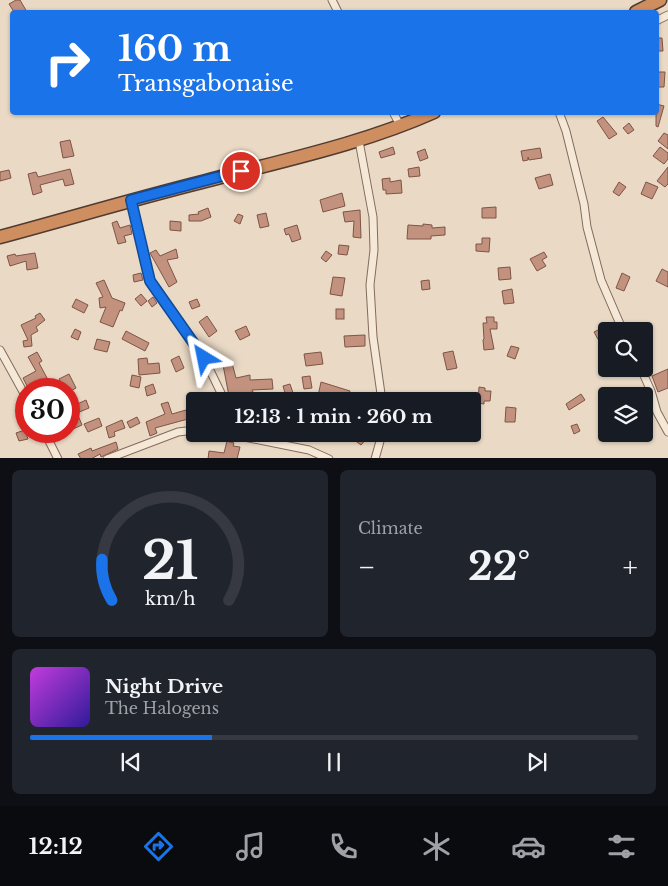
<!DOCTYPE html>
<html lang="en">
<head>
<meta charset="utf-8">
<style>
  :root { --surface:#171b24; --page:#20242c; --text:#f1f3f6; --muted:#9ea1a6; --line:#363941; --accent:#1a73e8 }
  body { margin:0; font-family:"Libre Baskerville",serif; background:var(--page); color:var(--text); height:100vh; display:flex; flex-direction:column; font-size:19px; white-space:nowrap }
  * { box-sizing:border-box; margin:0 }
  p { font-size:16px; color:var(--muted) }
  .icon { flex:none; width:28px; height:28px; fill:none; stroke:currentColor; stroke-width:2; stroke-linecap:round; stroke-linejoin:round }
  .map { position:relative; height:458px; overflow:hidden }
  .details { display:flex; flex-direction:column; gap:12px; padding:12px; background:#0d0f14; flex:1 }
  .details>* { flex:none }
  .guide { position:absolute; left:10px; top:10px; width:649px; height:105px; border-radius:5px; box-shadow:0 1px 4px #0004; background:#1a73e8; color:#fff; overflow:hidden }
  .controls { position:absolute; left:598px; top:322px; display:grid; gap:10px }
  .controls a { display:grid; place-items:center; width:55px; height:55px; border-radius:5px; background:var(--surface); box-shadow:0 1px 4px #0004; font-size:25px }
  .speed { position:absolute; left:15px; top:378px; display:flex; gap:10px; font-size:25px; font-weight:700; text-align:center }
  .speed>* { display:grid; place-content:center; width:65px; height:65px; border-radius:50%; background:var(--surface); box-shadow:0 1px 4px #0004; line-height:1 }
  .speed .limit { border:8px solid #d22; background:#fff; color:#111 }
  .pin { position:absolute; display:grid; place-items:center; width:42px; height:42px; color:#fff; margin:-21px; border:2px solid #fff; border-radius:50%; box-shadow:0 1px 5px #0007 }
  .me { position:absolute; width:55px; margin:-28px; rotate:325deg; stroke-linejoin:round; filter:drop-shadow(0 0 4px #0008) }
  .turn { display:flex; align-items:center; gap:18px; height:105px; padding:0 25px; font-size:22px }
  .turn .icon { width:65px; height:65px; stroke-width:2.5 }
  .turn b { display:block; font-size:35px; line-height:42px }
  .big { font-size:38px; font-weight:700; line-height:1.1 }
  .details .widget { flex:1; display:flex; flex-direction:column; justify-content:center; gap:8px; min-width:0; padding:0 18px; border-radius:8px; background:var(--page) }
  .details .dial { align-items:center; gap:0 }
  .dial svg { height:130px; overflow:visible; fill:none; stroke:var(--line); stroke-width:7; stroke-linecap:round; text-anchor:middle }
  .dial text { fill:var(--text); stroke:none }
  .song { display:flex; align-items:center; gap:15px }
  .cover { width:60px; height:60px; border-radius:8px; background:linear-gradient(135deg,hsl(290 70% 55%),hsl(250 70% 35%)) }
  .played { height:5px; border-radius:2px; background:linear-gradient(90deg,var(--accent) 30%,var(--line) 30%) }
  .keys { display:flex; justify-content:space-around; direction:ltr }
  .heat { display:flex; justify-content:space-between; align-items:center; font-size:28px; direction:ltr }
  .details .tiles { flex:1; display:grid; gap:12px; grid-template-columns:1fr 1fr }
  .widget:last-child { grid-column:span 2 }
  .trip { position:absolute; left:186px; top:392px; width:295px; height:50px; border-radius:5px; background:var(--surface); box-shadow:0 1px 4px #0004; font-weight:700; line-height:50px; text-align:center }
  .tabs { display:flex; height:80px; justify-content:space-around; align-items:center; background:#090b0e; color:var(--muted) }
  .tabs .icon { width:35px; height:35px }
  .tabs .selected { color:var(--accent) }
  .tabs b { font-size:22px; color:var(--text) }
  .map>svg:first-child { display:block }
</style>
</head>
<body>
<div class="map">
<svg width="668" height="459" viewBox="0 0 668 459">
  <rect width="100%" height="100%" fill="#e9d9c5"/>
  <g fill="#c3927f" stroke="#7e5446">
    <path d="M16,0h4l7,12h-13l-5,-8z"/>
    <path d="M656,38h6l1,13h-7z"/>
    <path d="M656,72h9l-1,15h-8z"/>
    <path d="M656,104l8,2 -6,21 -2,-1z"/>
    <path d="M603,117l14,17 -8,5 -12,-18z"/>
    <path d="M629,123l5,7 -6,4 -5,-6z"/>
    <path d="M664,133l4,2v14l-10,-8z"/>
    <path d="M70,140l4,16 -11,2 -3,-16z"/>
    <path d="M393,147l2,7 -14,4 -2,-6z"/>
    <path d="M660,147l8,6v6l-4,5 -11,-8z"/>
    <path d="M540,148l2,10 -13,2 -1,-3v3l-5,1 -2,-10z"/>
    <path d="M425,149l3,9 -8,3 -3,-9z"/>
    <path d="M419,167l1,9 -11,1 -1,-8z"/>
    <path d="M668,167v17l-3,3 -8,-6z"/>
    <path d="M70,169l4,15 -9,2 -2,-7 -23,6 2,7 -9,3 -5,-21 8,-2 2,5z"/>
    <path d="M9,170l2,8 -11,3v-9z"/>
    <path d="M550,174l3,11 -14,4 -4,-11z"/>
    <path d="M390,178v4l11,-2 1,13 -16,1v-4h-3l-1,-11z"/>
    <path d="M619,182l7,5 -7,9 -6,-4z"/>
    <path d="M646,182l12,5 -6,12 -11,-5z"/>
    <path d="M342,193l3,13 -22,6 -3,-12z"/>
    <path d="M496,207v11h-14v-10z"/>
    <path d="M208,208l3,9 -10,4h-12v-6l10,-1 -1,-2z"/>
    <path d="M360,210l1,28 -8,-1 1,-16 -9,1 -2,-10z"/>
    <path d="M266,213l3,13 -9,2 -3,-13z"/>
    <path d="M238,214l5,2 -3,8 -6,-3z"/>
    <path d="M117,221l3,7 10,-3 2,9 -8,2 2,6 -8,2 -6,-21z"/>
    <path d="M170,221l11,1v9l-11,-1z"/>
    <path d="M423,224l9,1v3l13,-1v8l-14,1v3h-24l1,-14 15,1z"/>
    <path d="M297,225l4,14 -9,3 -3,-8 -3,1 -2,-6z"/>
    <path d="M482,238h8l-1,14 -13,-1v-7h6z"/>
    <path d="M339,245l10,1 -2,9 -9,-1z"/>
    <path d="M176,249l2,9 -11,2 10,22 -8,5 -19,-34 6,-3 4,6z"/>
    <path d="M326,251l6,4 -6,7 -5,-4z"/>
    <path d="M544,252l3,5 -5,3 4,6 -9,5 -7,-12z"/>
    <path d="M35,253l3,15 -11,2 -1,-9 -16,5 -3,-10 8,-2 1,2z"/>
    <path d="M510,267l1,12 -12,1 -1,-12z"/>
    <path d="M662,269l6,3v15l-12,-6z"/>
    <path d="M141,273l2,7 -9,2 -1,-7z"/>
    <path d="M622,273l8,4 -6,14 -8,-3z"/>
    <path d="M333,277l12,1 -3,18 -12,-2z"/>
    <path d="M104,280l8,18 13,5 -3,8 -2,-1 -7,17 -13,-5 6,-15 -6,1 -1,-10 4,-1 -7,-14z"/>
    <path d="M429,280l1,9 -8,1 -1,-9z"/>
    <path d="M512,289l2,14 -10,1 -2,-13z"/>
    <path d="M141,294l6,7 -6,5 -6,-7z"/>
    <path d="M153,297l4,6 -5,4 -4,-6z"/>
    <path d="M76,299l12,6 -4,8 -12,-6z"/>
    <path d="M197,299l3,7 -8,3 -3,-7z"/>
    <rect x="336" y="309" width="8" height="10"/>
    <path d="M40,313l5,7 -9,7 2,4 -7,4 1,11 -8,1 -1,-6 5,-1 -7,-15 15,-7 -1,-2z"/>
    <path d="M207,316l10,15 -8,6 -10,-15z"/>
    <path d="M486,317h8v5h3v7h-7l4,20 -10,1 -1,-10 1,-1 -1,-16h4z"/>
    <path d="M605,323l5,8h-4v8l-1,-1 -6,3 -5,-9 6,-3 -1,-2z"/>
    <path d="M246,326l4,9 -10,5 -5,-9z"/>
    <path d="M75,329l6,3 -3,8 -7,-3z"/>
    <path d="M126,331l23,12 -4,8 -23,-12z"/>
    <path d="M365,335v11l-20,1 -1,-11z"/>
    <path d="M97,339l13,3 -3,10 -13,-3z"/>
    <path d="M511,346l8,2 -4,11 -8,-3z"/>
    <path d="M453,351l4,17 -10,2 -4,-17z"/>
    <path d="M37,352l5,9 -3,2 8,15 -19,10 -5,-10 13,-7 -8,-14z"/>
    <path d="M321,352l2,12 -17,2 -2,-12z"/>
    <path d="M179,356l5,12 -8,4 -5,-12z"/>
    <path d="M147,358l1,6 11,-1 1,10 -21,2 -1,-16z"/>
    <path d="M232,363l4,15 14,-3v5l22,-1 1,10 -21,1 1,2 -24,4 -6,-31z"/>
    <path d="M668,369v19l-10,4 -6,-16z"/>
    <path d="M69,374l7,14 -7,4v-3h-5l-5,-10z"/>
    <path d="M132,375l9,2 -2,11 -9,-2z"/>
    <path d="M310,376l2,12 -8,1 -2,-12z"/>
    <path d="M321,382l29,9 -3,10 -20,-5v2l-9,-2z"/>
    <path d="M153,384l3,9 -9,3 -2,-9z"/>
    <path d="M290,384l3,9 -7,3 -3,-10z"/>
    <path d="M479,387l6,1v3h6l-1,10h-6v3l-6,-1z"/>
    <path d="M581,394l4,6 -16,10 -3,-6z"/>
    <path d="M86,400l3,8 -12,5 5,12 -9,4 -4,-10v-11z"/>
    <path d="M168,402l4,12 14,-4 2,9 -33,9 2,5 -7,3 -4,-14 19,-8 -4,-10z"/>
    <path d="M506,407l10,1 -1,14h-10z"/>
    <path d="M137,417l3,6 -10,5 -3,-6z"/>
    <path d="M99,418l3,8 -14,6 -4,-8z"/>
    <path d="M122,420l3,8 -11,4 1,4 -6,2 -3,-11z"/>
    <path d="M577,424l3,7 -6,3 -3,-8z"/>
    <path d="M25,430l3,9 -9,2 -3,-8z"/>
    <path d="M357,434h6l5,3 -7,8 -8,-6z"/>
    <path d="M227,441l7,2 -1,3 7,1 -3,12h-29l1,-8 15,2z"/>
    <path d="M116,442l2,7 -17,8 -1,-3 -9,5h-10l-3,-5 13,-6 1,3z"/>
  </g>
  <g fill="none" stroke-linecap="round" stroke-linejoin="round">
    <g stroke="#826b5d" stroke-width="9">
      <g id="street">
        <path d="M332,0l6,12"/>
        <path d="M656,21l12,-6"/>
        <path d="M393,112l8,15"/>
        <path d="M559,112l7,19 18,73 3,23 14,53 22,51"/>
        <path d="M359,141l14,76 1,33 -4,35 3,52 9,64"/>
        <path d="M131,200l19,81 54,77 17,35 2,8"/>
        <path d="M0,350l26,47"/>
        <path d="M641,369l10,22 6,21 11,20"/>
        <path d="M44,431l14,28"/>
        <path d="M229,434l80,16 20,9"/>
        <path d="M107,459l71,-27 17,-2"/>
        <path d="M375,459l7,-25"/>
      </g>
    </g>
    <g stroke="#503b31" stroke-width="15">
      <g id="highway">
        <path d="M636,12l24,-12"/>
        <path d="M0,237c67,-18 134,-38 202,-55 78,-21 158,-37 232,-70"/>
      </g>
    </g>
    <use href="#street" stroke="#f5e8d7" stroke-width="7"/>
    <use href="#highway" stroke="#cf8e5f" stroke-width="12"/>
  </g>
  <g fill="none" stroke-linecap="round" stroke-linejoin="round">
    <g stroke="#114b97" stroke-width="12">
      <path id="route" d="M204,358l-54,-77 -19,-81 110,-29"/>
    </g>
    <use href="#route" stroke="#1a73e8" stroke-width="9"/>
  </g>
</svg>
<div class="controls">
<a><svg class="icon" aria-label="search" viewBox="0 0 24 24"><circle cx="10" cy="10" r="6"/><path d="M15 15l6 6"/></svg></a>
<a><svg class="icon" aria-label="layers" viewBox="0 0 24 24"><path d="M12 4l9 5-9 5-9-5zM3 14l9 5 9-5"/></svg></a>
</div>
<div class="speed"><div class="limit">30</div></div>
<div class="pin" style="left:241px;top:171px;background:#d93025"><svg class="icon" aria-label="arrive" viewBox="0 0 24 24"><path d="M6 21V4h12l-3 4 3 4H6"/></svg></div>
<svg class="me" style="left:204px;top:358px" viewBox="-20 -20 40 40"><path d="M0-17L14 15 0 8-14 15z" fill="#1a73e8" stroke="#fff" stroke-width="4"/></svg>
<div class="trip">12:13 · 1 min · 260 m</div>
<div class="guide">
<div class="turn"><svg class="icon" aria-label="right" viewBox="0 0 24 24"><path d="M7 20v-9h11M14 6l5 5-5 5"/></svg><div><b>160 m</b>Transgabonaise</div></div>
</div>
</div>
<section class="details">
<div class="tiles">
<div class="widget dial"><svg viewBox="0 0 100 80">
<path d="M14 69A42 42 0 1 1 86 69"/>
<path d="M14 69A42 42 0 0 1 8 44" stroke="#1a73e8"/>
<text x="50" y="56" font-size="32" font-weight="700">21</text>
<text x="50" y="72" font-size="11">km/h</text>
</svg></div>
<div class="widget"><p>Climate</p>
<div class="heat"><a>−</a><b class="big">22°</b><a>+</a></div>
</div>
<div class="widget">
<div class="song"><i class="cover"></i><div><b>Night Drive</b><p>The Halogens</p></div></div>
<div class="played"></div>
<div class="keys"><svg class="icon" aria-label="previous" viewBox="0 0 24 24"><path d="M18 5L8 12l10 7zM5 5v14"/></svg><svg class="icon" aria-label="pause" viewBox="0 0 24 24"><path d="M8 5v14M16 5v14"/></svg><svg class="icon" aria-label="next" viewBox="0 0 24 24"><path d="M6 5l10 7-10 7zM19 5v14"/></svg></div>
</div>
</div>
</section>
<nav class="tabs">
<b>12:12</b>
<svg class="icon selected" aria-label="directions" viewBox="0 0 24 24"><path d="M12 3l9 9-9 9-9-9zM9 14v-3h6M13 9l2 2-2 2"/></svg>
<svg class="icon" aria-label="music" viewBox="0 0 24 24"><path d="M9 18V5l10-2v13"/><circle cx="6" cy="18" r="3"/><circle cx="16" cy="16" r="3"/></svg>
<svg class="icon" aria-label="phone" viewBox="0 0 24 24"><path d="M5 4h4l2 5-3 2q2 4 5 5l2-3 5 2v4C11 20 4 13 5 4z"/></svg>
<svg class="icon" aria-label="climate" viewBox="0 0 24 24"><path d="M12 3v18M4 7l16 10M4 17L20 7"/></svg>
<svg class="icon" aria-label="car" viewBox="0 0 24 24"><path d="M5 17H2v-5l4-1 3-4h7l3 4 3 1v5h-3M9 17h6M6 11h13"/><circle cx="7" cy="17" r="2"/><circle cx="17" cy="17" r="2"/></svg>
<svg class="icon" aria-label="filters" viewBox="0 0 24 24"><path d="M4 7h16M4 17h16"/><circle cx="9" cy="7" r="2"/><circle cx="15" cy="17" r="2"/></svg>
</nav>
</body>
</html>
